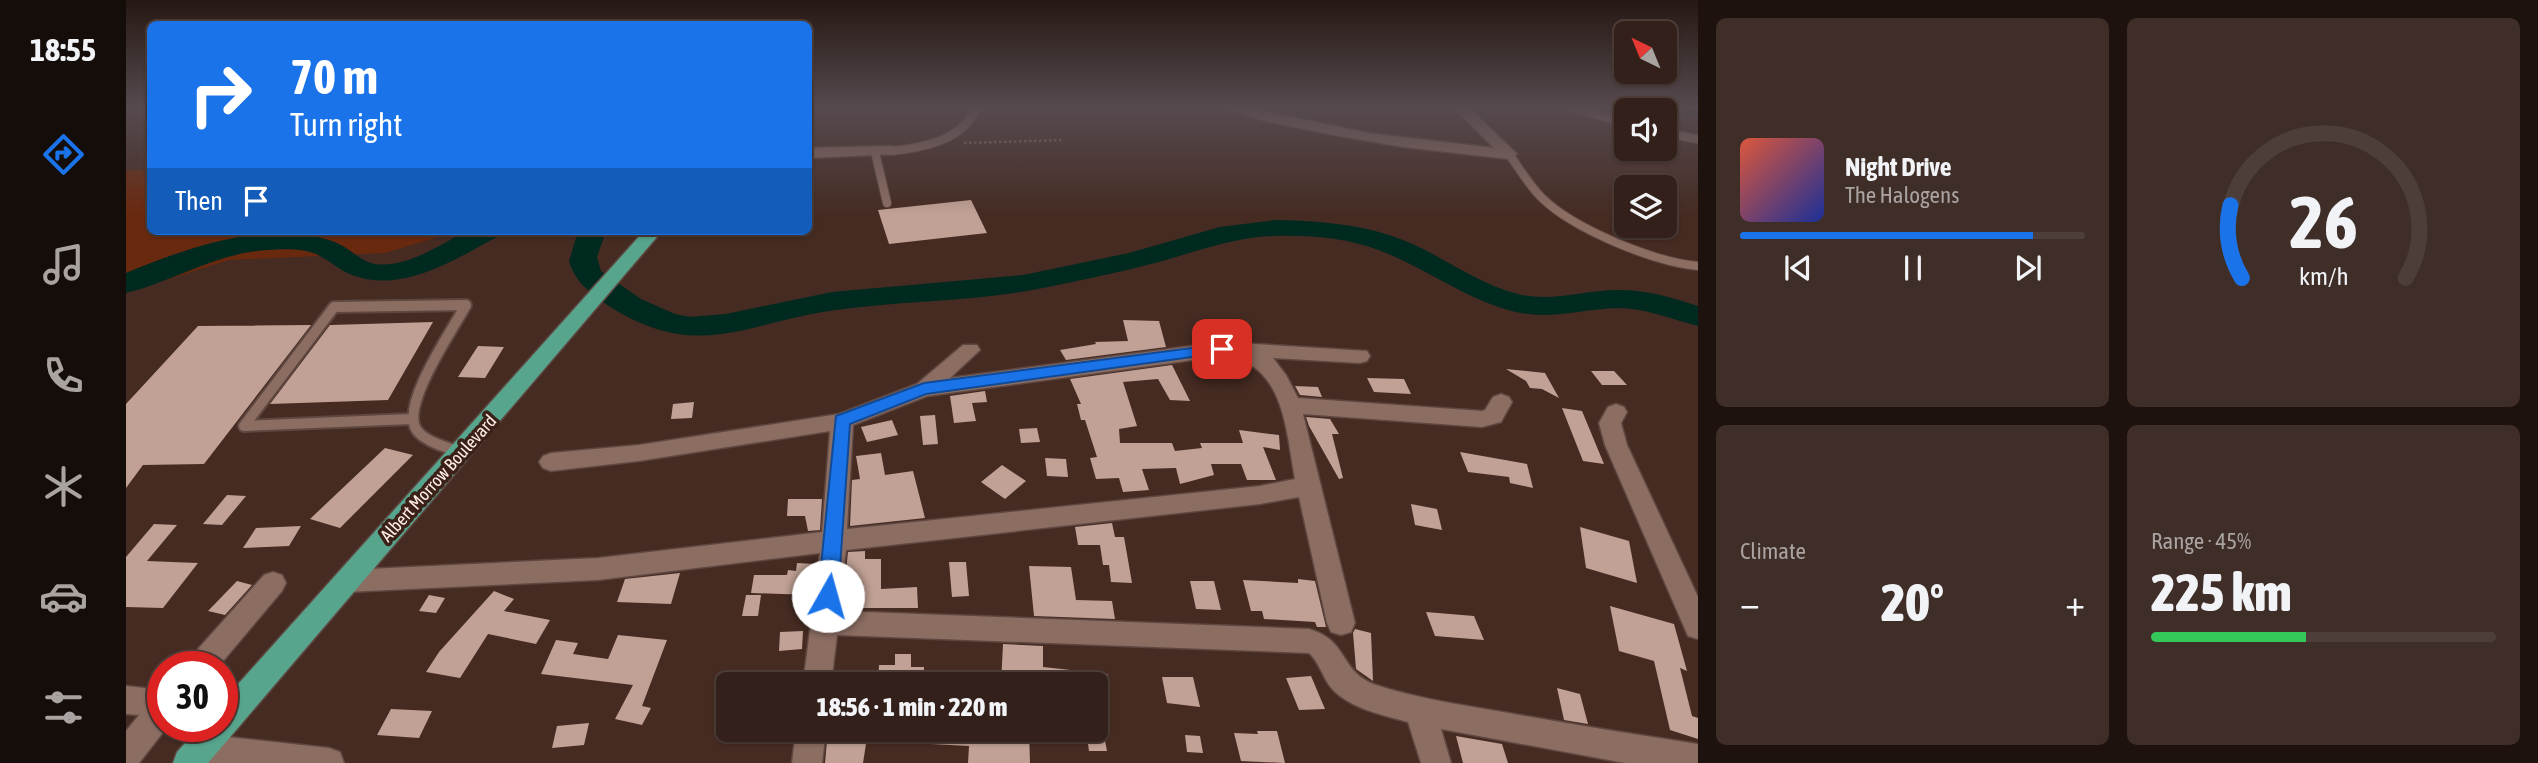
<!DOCTYPE html>
<html lang="en">
<head>
<meta charset="utf-8">
<style>
  :root { --surface:#34201a; --page:#3f2d27; --text:#f1f3f6; --muted:#a9a3a2; --line:#4e3e39; --accent:#1a73e8 }
  body { margin:0; font-family:"Asap Condensed",sans-serif; background:var(--page); color:var(--text); height:100vh; display:flex; flex-direction:column; font-size:26px; white-space:nowrap }
  * { box-sizing:border-box; margin:0 }
  p { font-size:23px; color:var(--muted) }
  .icon { flex:none; width:38px; height:38px; fill:none; stroke:currentColor; stroke-width:2; stroke-linecap:round; stroke-linejoin:round }
  .map { position:relative; flex:1; overflow:hidden }
  .details { display:flex; flex-direction:column; gap:18px; padding:18px; background:#1d120e; width:840px }
  .details>* { flex:none }
  .banner { position:absolute; left:21px; top:21px; width:665px; height:214px; border-radius:10px; box-shadow:0 2px 5px #0004,0 0 0 2px var(--line); background:#1a73e8; color:#fff; overflow:hidden }
  .needle { width:46px; rotate:317deg }
  .tools { position:absolute; left:1488px; top:21px; display:grid; gap:14px }
  .tools a { display:grid; place-items:center; width:63px; height:63px; border-radius:10px; background:var(--surface); box-shadow:0 2px 5px #0004,0 0 0 2px var(--line); font-size:35px }
  .speed { position:absolute; left:21px; top:651px; display:flex; gap:14px; font-size:35px; font-weight:700; text-align:center }
  .speed>* { display:grid; place-content:center; width:91px; height:91px; border-radius:50%; background:var(--surface); box-shadow:0 2px 5px #0004,0 0 0 2px var(--line); line-height:1 }
  .speed .limit { border:10px solid #d22; background:#fff; color:#111 }
  .pin { position:absolute; display:grid; place-items:center; width:60px; height:60px; color:#fff; margin:-30px; border-radius:14px; box-shadow:0 4px 10px #0006 }
  .me { position:absolute; width:77px; margin:-38px; rotate:7deg; stroke-linejoin:round; filter:drop-shadow(0 0 5px #0008) }
  .turn { display:flex; align-items:center; gap:24px; height:147px; padding:0 28px; font-size:32px }
  .turn .icon { width:91px; height:91px; stroke-width:2.5 }
  .turn b { display:block; font-size:49px; line-height:60px }
  .then { display:flex; align-items:center; height:66px; padding:0 28px; background:#0003; gap:14px; font-size:26px }
  .big { font-size:52px; font-weight:800; line-height:1.1 }
  .details .tile { flex:1; display:flex; flex-direction:column; justify-content:center; gap:10px; min-width:0; padding:0 24px; border-radius:10px; background:var(--page) }
  .details .dial { align-items:center; gap:0 }
  .dial svg { height:182px; overflow:visible; fill:none; stroke:var(--line); stroke-width:7; stroke-linecap:round; text-anchor:middle }
  .dial text { fill:var(--text); stroke:none }
  .song { display:flex; align-items:center; gap:21px }
  .cover { width:84px; height:84px; border-radius:10px; background:linear-gradient(135deg,hsl(10 70% 55%),hsl(230 70% 35%)) }
  .played { height:7px; border-radius:4px; background:linear-gradient(90deg,var(--accent) 85%,var(--line) 85%) }
  .keys { display:flex; justify-content:space-around; direction:ltr }
  .heat { display:flex; justify-content:space-between; align-items:center; font-size:38px; direction:ltr }
  .charge { height:10px; border-radius:5px; background:linear-gradient(90deg,#34c759 45%,var(--line) 0) }
  .details .tiles { flex:1; display:grid; gap:18px; grid-template-columns:repeat(2,1fr) }
  .trip { position:absolute; left:590px; top:672px; width:392px; height:70px; border-radius:10px; background:var(--surface); box-shadow:0 2px 5px #0004,0 0 0 2px var(--line); font-weight:800; line-height:70px; text-align:center }
  main { display:flex; flex:1; min-height:0 }
  .menu { display:flex; flex-direction:column; width:126px; justify-content:space-around; align-items:center; background:#150d0a; color:var(--muted) }
  .menu .icon { width:49px; height:49px }
  .menu .active { color:var(--accent) }
  .menu b { font-size:32px; color:var(--text) }
  .map>svg:first-child { display:block }
</style>
</head>
<body>
<main>
<nav class="menu">
<b>18:55</b>
<svg class="icon active" aria-label="directions" viewBox="0 0 24 24"><path d="M12 3l9 9-9 9-9-9zM9 14v-3h6M13 9l2 2-2 2"/></svg>
<svg class="icon" aria-label="music" viewBox="0 0 24 24"><path d="M9 18V5l10-2v13"/><circle cx="6" cy="18" r="3"/><circle cx="16" cy="16" r="3"/></svg>
<svg class="icon" aria-label="phone" viewBox="0 0 24 24"><path d="M5 4h4l2 5-3 2q2 4 5 5l2-3 5 2v4C11 20 4 13 5 4z"/></svg>
<svg class="icon" aria-label="climate" viewBox="0 0 24 24"><path d="M12 3v18M4 7l16 10M4 17L20 7"/></svg>
<svg class="icon" aria-label="car" viewBox="0 0 24 24"><path d="M5 17H2v-5l4-1 3-4h7l3 4 3 1v5h-3M9 17h6M6 11h13"/><circle cx="7" cy="17" r="2"/><circle cx="17" cy="17" r="2"/></svg>
<svg class="icon" aria-label="filters" viewBox="0 0 24 24"><path d="M4 7h16M4 17h16"/><circle cx="9" cy="7" r="2"/><circle cx="15" cy="17" r="2"/></svg>
</nav>
<div class="map">
<svg width="1572" height="763" viewBox="0 0 1572 763">
  <rect width="100%" height="100%" fill="#452b22"/>
  <path fill="#69290f" d="M0,170h24v61h308l-73,22 -156,7 -103,33z"/>
  <g fill="none" stroke-linecap="round" stroke-linejoin="round">
    <g fill="#002a20" fill-rule="evenodd">
      <path d="M1553,108h19v10l-16,-5z"/>
      <path d="M1150,220c48,1 97,5 141,26 33,16 65,39 101,48 32,8 64,-3 96,-4 29,-1 57,7 84,16v20c-27,-7 -53,-18 -81,-18 -34,1 -67,12 -101,4 -50,-12 -88,-43 -135,-61 -33,-13 -71,-16 -106,-15 -40,1 -77,15 -116,26 -38,10 -77,18 -116,26 -68,14 -138,12 -207,22 -90,12 -136,52 -224,-2 -18,-12 -37,-25 -43,-47l9,-30h28l-9,26 4,14 40,28 34,15 15,3 36,-3 106,-22 191,-17 106,-22 91,-26z"/>
      <path d="M340,231h35l-4,6c-43,23 -95,57 -145,38 -11,-4 -21,-13 -32,-19 -14,-8 -36,-7 -52,-6 -53,3 -93,31 -142,43v-20c51,-21 109,-43 166,-39 15,1 33,3 47,10 11,5 21,16 32,19 31,8 69,-18 95,-32z"/>
    </g>
  </g>
  <g fill="#c1a195">
    <path d="M845,200l16,33 -98,11 -11,-34z"/>
    <path d="M997,320l36,1 7,26 -100,13 -6,-10 36,-6 -1,-2 33,-1z"/>
    <path d="M307,322l-45,78 -118,4 60,-79z"/>
    <path d="M185,325l-107,139 -61,1 -17,23v-84l72,-78z"/>
    <path d="M352,346l26,1 -19,31 -27,-1z"/>
    <path d="M1046,365l18,36 -20,-1 -12,-21 -35,3 14,44 -18,3 1,14h52l3,8 27,-3 -2,-5h43l-4,-13 40,5 1,15 -17,-3 13,33h-29l-6,-16h-30l3,11 -34,9 -4,-16 -34,1 7,21 -26,2 -4,-14 -23,1 -6,-21 7,-1 -12,-37h-4l-4,-16h4l-11,-25z"/>
    <path d="M1380,369l39,4 14,25 -17,-9 -12,-1 -4,-7z"/>
    <path d="M1465,371h23l13,14h-25z"/>
    <path d="M1241,378l37,1 7,15 -37,-2z"/>
    <path d="M1169,386l23,1 4,10 -22,-2z"/>
    <path d="M859,391l2,11 -15,1 4,18 -22,2 -4,-27z"/>
    <path d="M568,402l-2,16 -21,1 2,-15z"/>
    <path d="M1436,408l20,3 22,53 -21,-3z"/>
    <path d="M809,415l3,29 -15,1 -3,-29z"/>
    <path d="M1180,417l24,2 9,15h-7l11,44 -4,1 -30,-53z"/>
    <path d="M766,420l6,15 -31,7 -6,-15z"/>
    <path d="M911,428l3,14 -19,1 -2,-14z"/>
    <path d="M259,448l28,7 -73,73 -30,-9z"/>
    <path d="M1334,452l67,12 6,24 -23,-5 -1,-6 -41,-5z"/>
    <path d="M755,453l4,22 28,-4 12,47 -75,8 2,-46 8,-1 -4,-23z"/>
    <path d="M919,458l21,1 2,18 -21,-1z"/>
    <path d="M876,465l24,16 -21,18 -24,-17z"/>
    <path d="M101,495l19,1 -24,29 -19,-1z"/>
    <path d="M662,499h34l-2,31 -12,1 -3,-15h-18z"/>
    <path d="M1285,504l26,5 5,21 -27,-5z"/>
    <path d="M986,523l3,14h9l8,46 -21,-1 -2,-17h-6l-3,-20h-22l-3,-18z"/>
    <path d="M28,524l23,1 -30,36 51,2 -35,45 -37,-1v-50z"/>
    <path d="M175,526l-12,20 -46,2 13,-20z"/>
    <path d="M1454,527l49,14 8,42 -51,-15z"/>
    <path d="M739,551v8h16v30l36,-2 1,21h-76l6,-56z"/>
    <path d="M823,562h17l3,34 -17,1z"/>
    <path d="M671,563l18,1 -5,31 -59,-2 3,-18h33l1,-5 8,1z"/>
    <path d="M903,566l42,1 5,33 36,1 3,18 -81,-3z"/>
    <path d="M554,573l-9,31 -54,-2 8,-23z"/>
    <path d="M1172,579l17,2 11,46h-9l-2,-5 -51,-3 -2,-8h-11l-8,-31 55,3z"/>
    <path d="M111,581l15,4 -27,30 -17,-4z"/>
    <path d="M1064,581h24l7,29 -25,-1z"/>
    <path d="M368,591l20,8 -10,12 46,9 -14,24 -48,-10 -28,44 -34,-6 13,-20z"/>
    <path d="M303,595l16,3 -9,15 -17,-2z"/>
    <path d="M620,595h15l-3,21h-16z"/>
    <path d="M1484,606l64,18 13,47 -7,-3 12,48 6,2v21l-28,-9 -16,-69 -35,-10z"/>
    <path d="M1300,612l48,4 10,24 -49,-4z"/>
    <path d="M1229,629l16,4 2,48 -17,-12 -3,-36z"/>
    <path d="M677,631l-1,18 -23,2 1,-19z"/>
    <path d="M492,635l49,5 -25,66 9,2 -9,17 -27,-6 18,-34 -92,-11 15,-34 22,3 -5,11 35,5z"/>
    <path d="M877,644l40,2v21l65,7v10h-107z"/>
    <path d="M769,654h16v13h13v17h-46l1,-19h16z"/>
    <path d="M1185,676l14,33 -26,1 -13,-32z"/>
    <path d="M1036,677h31l7,30 -33,-4z"/>
    <path d="M1431,688l23,6 8,30 -24,-4z"/>
    <path d="M265,709l41,2 -13,27 -42,-3z"/>
    <path d="M463,723l-5,22 -32,3 5,-22z"/>
    <path d="M702,730l40,1 -5,32h-38z"/>
    <path d="M806,730h97l1,33h-62l1,-17 -38,-2z"/>
    <path d="M960,730h17l4,21h-18z"/>
    <path d="M1131,731h20l8,32 -44,-2 -7,-28 24,1z"/>
    <path d="M1059,735l15,1 3,17 -16,-1z"/>
    <path d="M1330,736l46,8 6,19h-45z"/>
  </g>
  <g fill="none" stroke-linecap="round" stroke-linejoin="round">
    <g stroke="#5e4740" stroke-width="10">
      <g id="service-far1">
        <path d="M1450,109l50,14"/>
        <path d="M1538,133l34,6"/>
        <path d="M765,151c31,-3 73,-11 85,-43"/>
        <path d="M749,152l12,51"/>
        <path d="M1383,154c10,14 20,31 32,43 32,32 113,65 157,69"/>
      </g>
    </g>
    <g stroke="#5e4740" stroke-width="14">
      <path id="service" d="M285,419l-167,7 90,-119 132,-2c-13,24 -65,99 -50,124 8,13 31,18 44,23"/>
    </g>
    <g stroke="#5e4740" stroke-width="3">
      <g id="minor">
        <path d="M1097,108h25l120,25 126,15 -40,-40h15l48,46 -8,5 -106,-12 -69,-12 -69,-14z"/>
        <path d="M765,146l8,5 -3,3 -88,4v-10z"/>
        <path d="M1096,342l145,9 3,5 -3,5 -7,2 -87,-5 13,17 12,23 184,13 3,-1 8,-13 8,-3 8,3 3,5 -11,20 -19,5 -179,-13 52,209 -4,9 -10,3 -10,-3 -4,-9 -28,-126 -39,7 -414,46 -7,61 470,18c41,12 29,42 67,56 39,13 81,19 121,26 67,12 134,23 201,33v19h-73l-184,-34 10,34h-30l-13,-41c-25,-7 -62,-14 -79,-37 -7,-10 -10,-23 -20,-32l-472,-18 -6,49h-28l17,-131 -222,27 -251,12 -9,-3 -4,-8 4,-8 9,-3 251,-12 224,-26 8,-101 -191,30 -88,10 -8,-3 -4,-6 4,-6 8,-3 88,-8 200,-31 78,-30 46,-39h14l3,5 -30,28zM1096,356c62,5 64,74 73,123l-35,7 -413,43 6,-104 74,-29z"/>
        <path d="M1490,404l8,3 3,5 -6,11 6,22 71,152v42l-10,-3 -83,-191 -6,-22 9,-16z"/>
        <path d="M147,572l9,3 4,8 -4,8 -64,76h-32l4,-9 74,-83z"/>
        <path d="M0,686l37,4v36h5l-29,37h-13v-32l13,-16 -13,-1z"/>
        <path d="M670,730h30l-4,33h-30z"/>
        <path d="M74,734l129,14 11,4 4,11h-147l-8,-3 -4,-11 4,-11z"/>
      </g>
    </g>
    <g stroke="#5e4740" stroke-width="3">
      <path id="trunk" d="M518,231h18l-454,532h-35l4,-11 23,-26h22v-24z"/>
    </g>
    <path stroke="#866f67" stroke-width="2.5" stroke-dasharray="2.5 2.5" stroke-linecap="butt" d="M838,143l100,-3"/>
    <use href="#service-far1" stroke="#8c6d62" stroke-width="8"/>
    <use href="#service" stroke="#8c6d62" stroke-width="10"/>
    <use href="#minor" fill="#8c6d62" fill-rule="evenodd"/>
    <use href="#trunk" fill="#58a58e" fill-rule="evenodd"/>
  </g>
  <linearGradient id="sky" x2="0" y2="1"><stop stop-color="#261813"/><stop offset="0.5" stop-color="#564a4f"/><stop offset="1" stop-color="#564a4f" stop-opacity="0"/></linearGradient>
  <rect width="1572" height="215" fill="url(#sky)"/>
  <path fill="#1a73e8" stroke="#114b97" stroke-width="2" d="M1096,344l7,5 -2,3 -301,42 -76,30 -12,172 -3,6 -7,2 -8,-2 -2,-6 18,-180 88,-33z"/>
  <g text-anchor="middle" dominant-baseline="central" stroke-width="7" stroke-linejoin="round" paint-order="stroke">
    <g font-size="18" fill="#ffede7" stroke="#3b2118">
      <text transform="translate(312 478) rotate(-48)">Albert Morrow Boulevard</text>
    </g>
  </g>
</svg>
<div class="tools">
<a><svg class="needle" viewBox="-14 -14 28 28"><path d="M0-13l5 13h-10z" fill="#e53935"/><path d="M0 13l5-13h-10z" fill="#a9a3a2"/></svg></a>
<a><svg class="icon" aria-label="sound" viewBox="0 0 24 24"><path d="M4 9h4l5-4v14l-5-4H4zM17 9q2 3 0 6"/></svg></a>
<a><svg class="icon" aria-label="layers" viewBox="0 0 24 24"><path d="M12 4l9 5-9 5-9-5zM3 14l9 5 9-5"/></svg></a>
</div>
<div class="speed"><div class="limit">30</div></div>
<div class="pin" style="left:1096px;top:349px;background:#d93025"><svg class="icon" aria-label="arrive" viewBox="0 0 24 24"><path d="M6 21V4h12l-3 4 3 4H6"/></svg></div>
<svg class="me" style="left:702px;top:596px" viewBox="-20 -20 40 40"><circle r="19" fill="#fff"/><path d="M0-13L10 11 0 6-10 11z" fill="#1a73e8"/></svg>
<div class="trip">18:56 · 1 min · 220 m</div>
<div class="banner">
<div class="turn"><svg class="icon" aria-label="right" viewBox="0 0 24 24"><path d="M7 20v-9h11M14 6l5 5-5 5"/></svg><div><b>70 m</b>Turn right</div></div>
<div class="then">Then<svg class="icon" aria-label="arrive" viewBox="0 0 24 24"><path d="M6 21V4h12l-3 4 3 4H6"/></svg></div>
</div>
</div>
<section class="details">
<div class="tiles">
<div class="tile">
<div class="song"><i class="cover"></i><div><b>Night Drive</b><p>The Halogens</p></div></div>
<div class="played"></div>
<div class="keys"><svg class="icon" aria-label="previous" viewBox="0 0 24 24"><path d="M18 5L8 12l10 7zM5 5v14"/></svg><svg class="icon" aria-label="pause" viewBox="0 0 24 24"><path d="M8 5v14M16 5v14"/></svg><svg class="icon" aria-label="next" viewBox="0 0 24 24"><path d="M6 5l10 7-10 7zM19 5v14"/></svg></div>
</div>
<div class="tile dial"><svg viewBox="0 0 100 80">
<path d="M14 69A42 42 0 1 1 86 69"/>
<path d="M14 69A42 42 0 0 1 9 37" stroke="#1a73e8"/>
<text x="50" y="56" font-size="32" font-weight="700">26</text>
<text x="50" y="72" font-size="11">km/h</text>
</svg></div>
<div class="tile"><p>Climate</p>
<div class="heat"><a>−</a><b class="big">20°</b><a>+</a></div>
</div>
<div class="tile"><p>Range · 45%</p><b class="big">225 km</b><div class="charge"></div></div>
</div>
</section>
</main>
</body>
</html>
